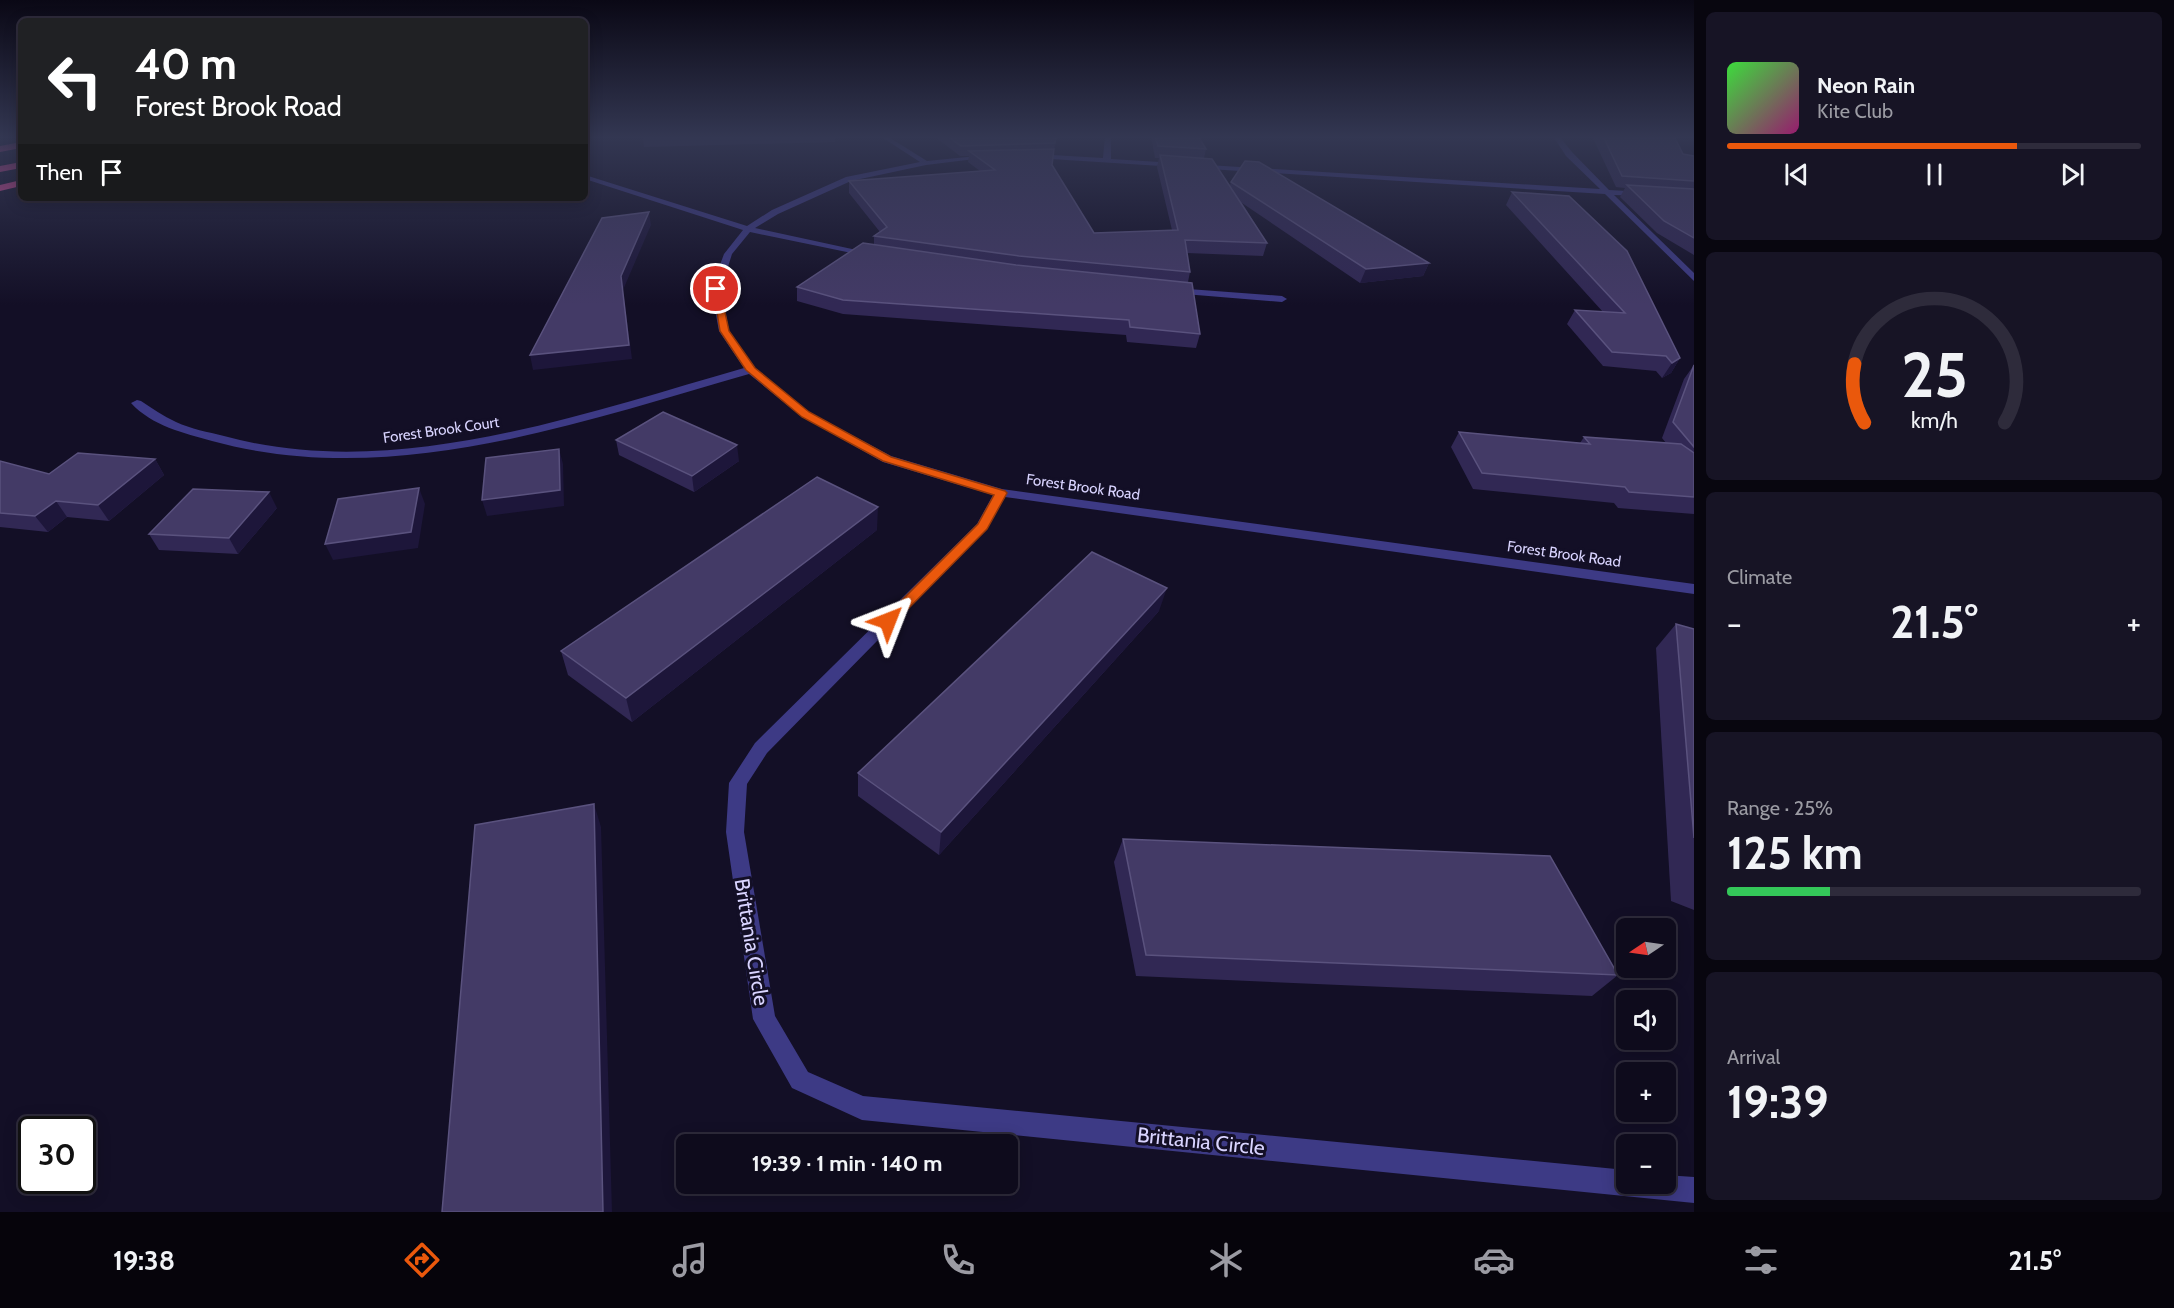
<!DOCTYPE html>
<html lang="en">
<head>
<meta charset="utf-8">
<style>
  :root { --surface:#0e0b1c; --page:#171425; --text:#f1f3f6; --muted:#9b9ba3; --line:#2e2b3b; --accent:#ea580c }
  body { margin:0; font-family:Cabin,sans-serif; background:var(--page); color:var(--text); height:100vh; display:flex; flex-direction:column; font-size:22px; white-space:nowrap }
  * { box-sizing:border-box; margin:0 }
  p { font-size:20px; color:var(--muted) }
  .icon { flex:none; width:33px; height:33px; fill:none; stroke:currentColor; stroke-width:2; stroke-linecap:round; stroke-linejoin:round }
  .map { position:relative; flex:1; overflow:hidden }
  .drawer { display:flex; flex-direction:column; gap:12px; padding:12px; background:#08060f; width:480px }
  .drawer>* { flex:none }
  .banner { position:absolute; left:18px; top:18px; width:570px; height:183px; border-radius:9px; box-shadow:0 3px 15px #0003,0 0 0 2px var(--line); background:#202124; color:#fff; overflow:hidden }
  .needle { width:39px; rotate:257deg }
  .tools { position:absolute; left:1616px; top:918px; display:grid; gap:12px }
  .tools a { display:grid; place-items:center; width:60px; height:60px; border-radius:9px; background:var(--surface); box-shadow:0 3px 15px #0003,0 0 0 2px var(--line); font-size:30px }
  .speed { position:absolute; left:18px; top:1116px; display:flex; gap:12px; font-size:30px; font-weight:700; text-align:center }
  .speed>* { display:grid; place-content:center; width:78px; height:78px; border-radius:50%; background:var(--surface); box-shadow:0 3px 15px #0003,0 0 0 2px var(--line); line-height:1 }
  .speed .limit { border:3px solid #111; border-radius:9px; background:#fff; color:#111 }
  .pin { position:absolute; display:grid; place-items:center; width:51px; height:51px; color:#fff; margin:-26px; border:3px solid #fff; border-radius:50%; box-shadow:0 2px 6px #0007 }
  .me { position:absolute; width:66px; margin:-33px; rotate:45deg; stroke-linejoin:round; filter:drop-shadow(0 0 4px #0008) }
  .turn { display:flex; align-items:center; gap:21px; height:126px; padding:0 18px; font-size:27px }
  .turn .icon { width:78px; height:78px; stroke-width:2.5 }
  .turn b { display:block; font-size:42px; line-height:51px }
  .then { display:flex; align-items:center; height:57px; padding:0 18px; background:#0003; gap:12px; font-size:22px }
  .big { font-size:45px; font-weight:700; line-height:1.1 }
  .drawer .card { flex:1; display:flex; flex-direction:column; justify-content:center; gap:9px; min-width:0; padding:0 21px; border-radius:9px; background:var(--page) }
  .drawer .dial { align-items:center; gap:0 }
  .dial svg { height:156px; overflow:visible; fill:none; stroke:var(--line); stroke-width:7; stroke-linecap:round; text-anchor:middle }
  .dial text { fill:var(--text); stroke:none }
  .song { display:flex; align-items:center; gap:18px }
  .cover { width:72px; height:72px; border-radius:9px; background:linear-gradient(135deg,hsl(120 70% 55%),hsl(320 70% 35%)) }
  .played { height:6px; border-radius:3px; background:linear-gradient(90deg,var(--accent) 70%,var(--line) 70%) }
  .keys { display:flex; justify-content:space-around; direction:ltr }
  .heat { display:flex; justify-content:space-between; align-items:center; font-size:33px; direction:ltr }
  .charge { height:9px; border-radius:4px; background:linear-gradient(90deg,#34c759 25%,var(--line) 0) }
  .trip { position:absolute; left:676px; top:1134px; width:342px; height:60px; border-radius:9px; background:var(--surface); box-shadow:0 3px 15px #0003,0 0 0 2px var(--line); font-weight:700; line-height:60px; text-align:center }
  .tab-bar { display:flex; height:96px; justify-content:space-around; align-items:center; background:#06040b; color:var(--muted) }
  .tab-bar .icon { width:42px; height:42px }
  .tab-bar .current { color:var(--accent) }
  .tab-bar b { font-size:27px; color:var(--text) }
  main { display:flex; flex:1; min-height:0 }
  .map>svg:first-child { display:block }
</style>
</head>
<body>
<main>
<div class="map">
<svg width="1694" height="1212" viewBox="0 0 1694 1212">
  <rect width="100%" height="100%" fill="#130f26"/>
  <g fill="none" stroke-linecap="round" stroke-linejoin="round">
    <g fill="#3d3a85" fill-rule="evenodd">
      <path d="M880,136h7l40,25 60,-6 4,2 -65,8 -75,16 -73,33 -23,14 120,26 -4,3 -121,-25 -18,22 -11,35 8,42 26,37 54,44 82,44 111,33 692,95v10l-689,-97 -18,32 -220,224 -20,31 -3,48 31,184 33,56 55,24 763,74v14h39v-9l29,2v26l-832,-83 -70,-32 -39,-69 -27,-187 3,-49 26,-40 222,-219 16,-29 -110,-33 -82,-46 -52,-42c-172,49 -357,116 -537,67 -28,-8 -60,-15 -81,-38l6,-3 4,1c11,7 22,15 35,21 15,7 32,10 48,14 169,47 358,-22 520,-68l-25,-37 -8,-42 13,-35 19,-24 -158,-51v-4l162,51 25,-16 74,-33 74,-15z"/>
      <path d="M1105,136h6v23l489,30 -34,-33 -13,-20h6l13,16 37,38 37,2v4h-3l-29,-1 80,78v8l-89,-87 -570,-36 -4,-2 4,-2 68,4z"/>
      <path d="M1175,288l107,8 5,3 -5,3 -110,-9 -2,-2z"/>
    </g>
    <g fill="#ff4fa3" fill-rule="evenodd">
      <path d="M21,142v6l-21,4v-6z"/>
      <path d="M21,162v6l-21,4v-6z"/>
      <path d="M21,180v6l-21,5v-6z"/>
    </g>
  </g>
  <g fill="#312854">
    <path d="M643,136h192v6l-191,5z"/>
    <path d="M934,136h122l-4,29 42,68 78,-3 -15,-63 2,-9h-4l-4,-22h47l8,13 -2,9 26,27 1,-3 198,81 -6,13 -63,7 -118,-80 25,40 -4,13 -76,-3 3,19 -2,10 12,52 -4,14 -69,-6 -1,-7 -283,-21 -46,-13v-14l77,-42v-9l6,-4 -31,-39v-12l131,-10 -12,-9 1,-6h-9z"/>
    <path d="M1592,136h82l9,18 11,2v99l-37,-22 -37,-36 5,-9 -9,-1z"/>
    <path d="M1512,192l168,166 -9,15 -9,5 -6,-7 -53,-5 -36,-42 8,-14 28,2 -97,-107z"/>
    <path d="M1694,365v149l-76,-6 -4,-5 -141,-14 -22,-42 8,-15 121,11 4,-6 82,6 -4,-5 22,-59z"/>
    <path d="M616,440l123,21 -45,31 -75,-37z"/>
    <path d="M155,459l9,16 -55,46 -42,-4 -19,15 -48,-5v-66l49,13z"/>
    <path d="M277,508l-39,46 -79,-4 -10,-16z"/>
    <path d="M877,530l-245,192 -64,-47 -7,-24z"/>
    <path d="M1159,611l-220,244 -81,-59v-23z"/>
    <path d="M1676,624l18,5v281l-23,-9 -15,-253z"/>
    <path d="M1123,839l495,136 -26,21 -456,-20 -22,-114z"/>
  </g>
  <g fill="#1d163a">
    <path d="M649,212l2,13 -28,65 9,69 -99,11 -3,-15z"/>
    <path d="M1429,263l-6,13 -63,7 6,-14z"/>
    <path d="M1680,358l-9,15 -9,5 10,-15z"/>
    <path d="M737,445l2,16 -45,31 -2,-16z"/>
    <path d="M559,449l4,15 1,42 -77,10 -5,-16z"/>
    <path d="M155,459l9,16 -55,46 -11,-16z"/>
    <path d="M419,488l6,16 -7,44 -85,12 -8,-16z"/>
    <path d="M269,492l8,16 -39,46 -9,-16z"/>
    <path d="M56,501l11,16 -19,15 -13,-16z"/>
    <path d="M878,507l-1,23 -245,192 -6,-24z"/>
    <path d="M1167,588l-8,23 -220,244 2,-23z"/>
    <path d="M594,804l7,23 11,385h-9z"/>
  </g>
  <g fill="#433a66" stroke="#5a527e" stroke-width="1.5">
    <path d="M643,136h35l-35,1z"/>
    <path d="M947,136h109l-1,7 -94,3z"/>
    <path d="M1155,136h43l8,13 -48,-3z"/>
    <path d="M1603,136h71l9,18 11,2v25l-72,-5z"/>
    <path d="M1054,149l-2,16 42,68 84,-3 -18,-75 52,4 55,84 -82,-3 5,32 -171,-16 -145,-20 13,-9 -38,-46 146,-11 -26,-19z"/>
    <path d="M1245,161l14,1 170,101 -63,6 -135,-87z"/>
    <path d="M1627,185l67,4v49l-30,-17z"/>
    <path d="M1512,192l57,4 58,55 53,107 -8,5 -6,-7 -54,-4 -37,-42 50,3z"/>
    <path d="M649,212l-28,64 8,69 -99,10 72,-137z"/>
    <path d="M863,243l153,22 176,18 8,51 -70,-7 -1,-7 -286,-20 -46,-13z"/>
    <path d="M1694,365v82l-21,-25z"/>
    <path d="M663,412l74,33 -45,31 -76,-36z"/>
    <path d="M1459,432l131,12 -6,-7 97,7 13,9v44l-65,-5 -4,-5 -143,-14z"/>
    <path d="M559,449l1,41 -78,10 4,-42z"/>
    <path d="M78,453l77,6 -57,46 -42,-4 -21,15 -35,-3v-52l49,13z"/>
    <path d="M817,477l61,30 -252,191 -65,-47z"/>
    <path d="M419,488l-8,44 -86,12 13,-45z"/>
    <path d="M193,489l76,3 -40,46 -80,-4z"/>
    <path d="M1092,552l75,36 -226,244 -83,-59z"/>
    <path d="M1676,624l18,5v209z"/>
    <path d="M594,804l9,408h-161l33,-387z"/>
    <path d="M1123,839l427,17 68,119 -472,-20z"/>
  </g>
  <linearGradient id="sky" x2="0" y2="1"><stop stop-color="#0a0815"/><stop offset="0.45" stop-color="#333752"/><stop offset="1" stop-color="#333752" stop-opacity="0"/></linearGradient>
  <rect width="1694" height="305" fill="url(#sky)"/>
  <path fill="#ea580c" stroke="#983908" stroke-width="1.5" d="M713,287l7,2 9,42 26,37 54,44 82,45 114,34 2,2 -20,36 -95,96 -4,1 -7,-5 97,-97 16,-29 -111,-34 -81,-44 -56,-47 -26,-39z"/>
  <g text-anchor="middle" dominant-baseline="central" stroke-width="6" stroke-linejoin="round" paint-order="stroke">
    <g font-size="15" fill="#d9d4ff" stroke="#130f26">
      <text transform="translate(441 430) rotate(-8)">Forest Brook Court</text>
      <text transform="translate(1083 487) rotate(8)">Forest Brook Road</text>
      <text transform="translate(1564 554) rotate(8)">Forest Brook Road</text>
    </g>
    <g font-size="21" fill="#d9d4ff" stroke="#130f26">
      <text transform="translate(752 942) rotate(81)">Brittania Circle</text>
      <text transform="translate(1201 1141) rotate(6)">Brittania Circle</text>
    </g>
  </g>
</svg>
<div class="tools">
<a><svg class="needle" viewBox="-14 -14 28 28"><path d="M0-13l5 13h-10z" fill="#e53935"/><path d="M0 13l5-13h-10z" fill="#9b9ba3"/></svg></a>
<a><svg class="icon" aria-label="sound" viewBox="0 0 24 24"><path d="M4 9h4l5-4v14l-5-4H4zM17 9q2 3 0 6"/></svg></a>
<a>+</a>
<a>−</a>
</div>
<div class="speed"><div class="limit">30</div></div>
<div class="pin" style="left:716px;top:289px;background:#d93025"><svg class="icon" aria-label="arrive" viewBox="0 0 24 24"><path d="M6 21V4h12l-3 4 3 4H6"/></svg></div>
<svg class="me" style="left:888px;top:621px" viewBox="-20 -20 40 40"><path d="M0-17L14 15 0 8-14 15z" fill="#ea580c" stroke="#fff" stroke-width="4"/></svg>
<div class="trip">19:39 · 1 min · 140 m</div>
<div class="banner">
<div class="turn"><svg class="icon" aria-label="left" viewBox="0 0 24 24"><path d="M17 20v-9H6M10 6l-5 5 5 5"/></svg><div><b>40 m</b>Forest Brook Road</div></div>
<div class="then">Then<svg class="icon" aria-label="arrive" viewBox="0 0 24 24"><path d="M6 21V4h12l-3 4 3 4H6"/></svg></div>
</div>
</div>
<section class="drawer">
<div class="card">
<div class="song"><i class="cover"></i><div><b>Neon Rain</b><p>Kite Club</p></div></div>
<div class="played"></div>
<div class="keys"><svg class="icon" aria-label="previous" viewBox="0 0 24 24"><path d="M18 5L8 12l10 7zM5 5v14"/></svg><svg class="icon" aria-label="pause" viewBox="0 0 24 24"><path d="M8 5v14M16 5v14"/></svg><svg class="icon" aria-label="next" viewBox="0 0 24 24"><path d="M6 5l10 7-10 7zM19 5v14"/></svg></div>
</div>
<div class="card dial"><svg viewBox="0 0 100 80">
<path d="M14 69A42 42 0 1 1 86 69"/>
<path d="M14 69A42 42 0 0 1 9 39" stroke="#ea580c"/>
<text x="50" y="56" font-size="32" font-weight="700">25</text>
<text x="50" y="72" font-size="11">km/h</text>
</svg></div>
<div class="card"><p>Climate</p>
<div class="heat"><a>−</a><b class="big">21.5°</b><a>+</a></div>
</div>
<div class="card"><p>Range · 25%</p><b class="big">125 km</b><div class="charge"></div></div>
<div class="card"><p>Arrival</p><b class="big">19:39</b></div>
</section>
</main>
<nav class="tab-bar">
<b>19:38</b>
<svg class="icon current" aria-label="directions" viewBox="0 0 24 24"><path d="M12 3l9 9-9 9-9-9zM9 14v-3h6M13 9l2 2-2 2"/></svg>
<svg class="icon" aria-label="music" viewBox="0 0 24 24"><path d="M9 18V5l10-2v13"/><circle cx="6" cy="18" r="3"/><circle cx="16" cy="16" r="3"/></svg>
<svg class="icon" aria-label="phone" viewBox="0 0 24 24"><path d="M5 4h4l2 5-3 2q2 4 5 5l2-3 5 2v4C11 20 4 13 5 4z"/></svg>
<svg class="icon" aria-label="climate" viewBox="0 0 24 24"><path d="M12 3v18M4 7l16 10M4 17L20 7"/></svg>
<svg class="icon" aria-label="car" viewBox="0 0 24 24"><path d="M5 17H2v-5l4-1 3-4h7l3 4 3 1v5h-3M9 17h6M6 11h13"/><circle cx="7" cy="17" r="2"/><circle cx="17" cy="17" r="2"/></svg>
<svg class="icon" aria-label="filters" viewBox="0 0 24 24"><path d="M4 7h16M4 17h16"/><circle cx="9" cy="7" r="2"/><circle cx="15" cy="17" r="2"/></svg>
<b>21.5°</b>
</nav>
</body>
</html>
